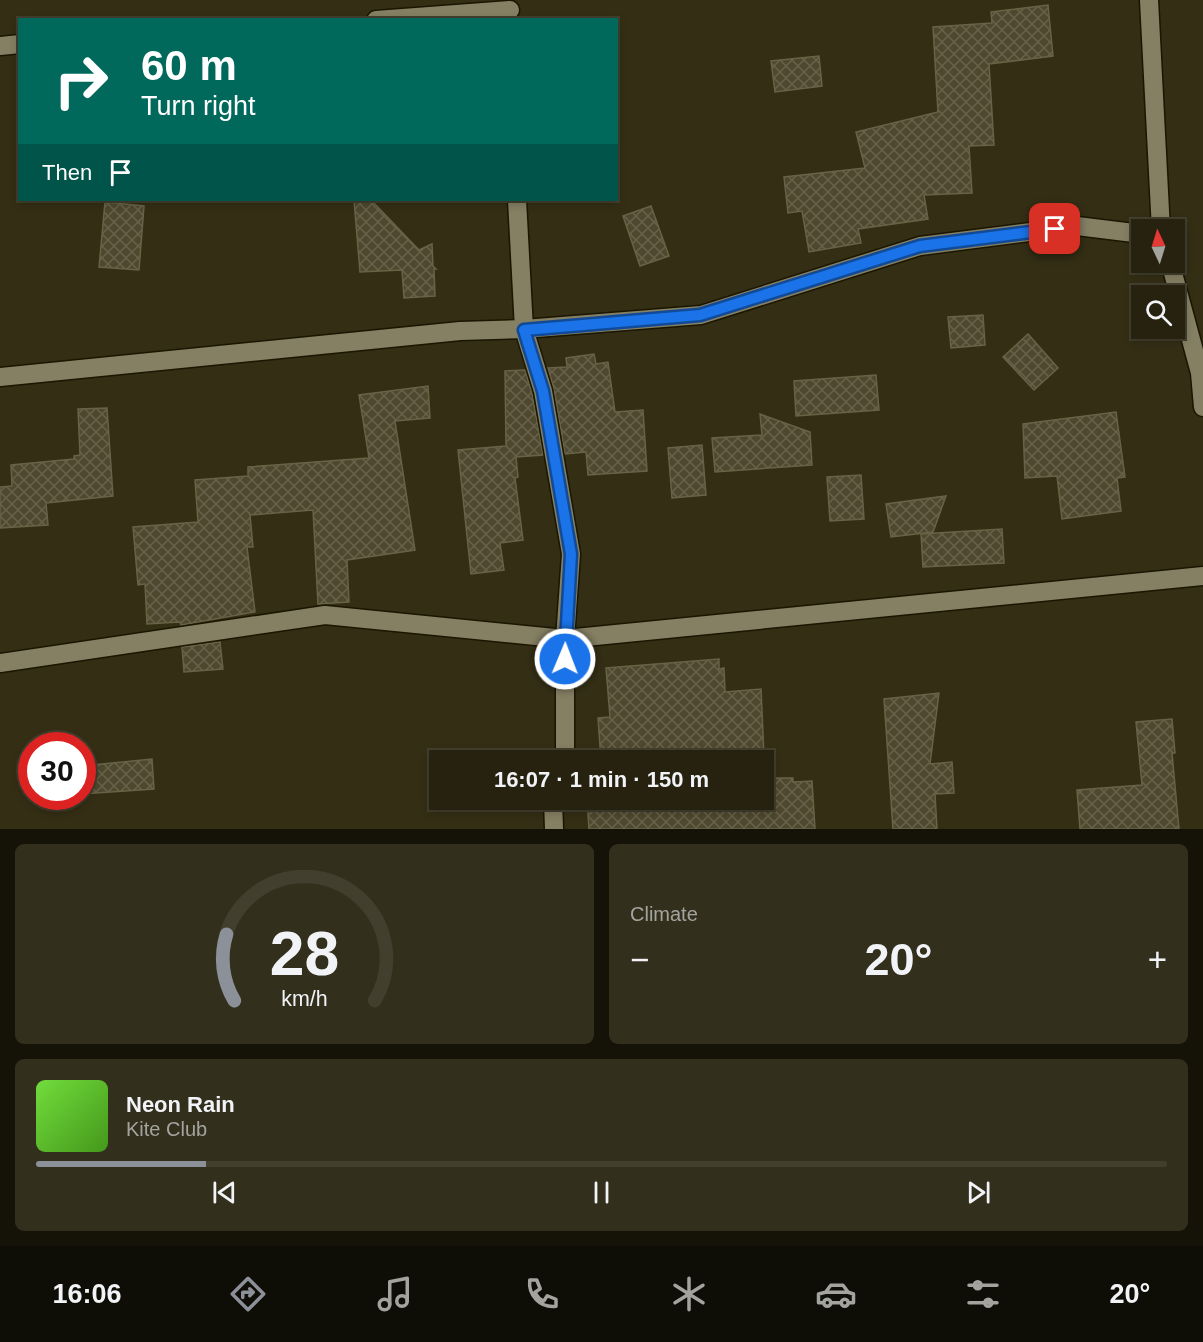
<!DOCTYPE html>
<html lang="en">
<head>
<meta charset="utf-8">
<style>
  :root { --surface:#26220f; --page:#322f1d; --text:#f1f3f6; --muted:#a4a49e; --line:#423f2f; --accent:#8c9099 }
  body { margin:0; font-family:Arial,sans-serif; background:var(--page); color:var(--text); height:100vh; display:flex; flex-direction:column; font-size:22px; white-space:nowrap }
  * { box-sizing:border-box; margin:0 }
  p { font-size:20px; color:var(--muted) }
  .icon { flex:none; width:33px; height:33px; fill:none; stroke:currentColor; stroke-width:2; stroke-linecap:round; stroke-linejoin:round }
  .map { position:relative; height:829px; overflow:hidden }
  .sheet { display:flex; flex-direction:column; gap:15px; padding:15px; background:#151308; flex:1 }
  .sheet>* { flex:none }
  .top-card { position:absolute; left:18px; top:18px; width:600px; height:183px; border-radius:0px; box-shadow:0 3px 9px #0003,0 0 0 2px var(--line); background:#00695c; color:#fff; overflow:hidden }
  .needle { width:39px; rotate:356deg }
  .controls { position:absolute; left:1131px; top:219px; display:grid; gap:12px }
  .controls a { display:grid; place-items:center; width:54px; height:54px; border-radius:0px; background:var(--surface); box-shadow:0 3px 9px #0003,0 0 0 2px var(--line); font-size:30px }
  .speed { position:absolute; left:18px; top:732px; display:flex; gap:12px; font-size:30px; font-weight:700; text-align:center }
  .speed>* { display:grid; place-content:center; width:78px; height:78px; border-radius:50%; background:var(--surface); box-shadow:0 3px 9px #0003,0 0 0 2px var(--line); line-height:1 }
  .speed .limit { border:9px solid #d22; background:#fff; color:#111 }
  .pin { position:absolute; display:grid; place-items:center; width:51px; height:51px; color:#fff; margin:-26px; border-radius:12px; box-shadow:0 3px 9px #0006 }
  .me { position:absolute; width:66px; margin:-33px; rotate:1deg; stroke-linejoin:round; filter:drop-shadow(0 0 4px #0008) }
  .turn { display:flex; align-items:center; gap:21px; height:126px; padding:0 24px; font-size:27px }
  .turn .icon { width:78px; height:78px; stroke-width:2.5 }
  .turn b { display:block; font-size:42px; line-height:51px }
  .then { display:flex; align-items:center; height:57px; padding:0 24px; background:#0003; gap:12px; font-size:22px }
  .big { font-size:45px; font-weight:700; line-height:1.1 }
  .sheet .card { flex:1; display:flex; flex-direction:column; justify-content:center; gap:9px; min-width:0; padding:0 21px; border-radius:9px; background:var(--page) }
  .sheet .dial { align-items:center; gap:0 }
  .dial svg { height:156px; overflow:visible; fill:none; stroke:var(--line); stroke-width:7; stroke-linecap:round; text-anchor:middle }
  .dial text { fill:var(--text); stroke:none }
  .song { display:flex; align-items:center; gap:18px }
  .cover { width:72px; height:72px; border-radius:9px; background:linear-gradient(135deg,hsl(100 70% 55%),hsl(100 70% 35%)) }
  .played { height:6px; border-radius:3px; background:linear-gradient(90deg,var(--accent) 15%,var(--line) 15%) }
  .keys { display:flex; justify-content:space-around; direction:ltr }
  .heat { display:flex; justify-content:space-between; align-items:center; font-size:33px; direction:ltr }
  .sheet .tiles { flex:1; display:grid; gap:15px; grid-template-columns:1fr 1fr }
  .card:last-child { grid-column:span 2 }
  .trip { position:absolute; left:429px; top:750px; width:345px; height:60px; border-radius:0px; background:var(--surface); box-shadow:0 3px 9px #0003,0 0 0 2px var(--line); font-weight:700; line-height:60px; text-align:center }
  .dock { display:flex; height:96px; justify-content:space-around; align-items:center; background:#0f0e06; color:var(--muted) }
  .dock .icon { width:42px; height:42px }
  .dock .active { color:var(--accent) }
  .dock b { font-size:27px; color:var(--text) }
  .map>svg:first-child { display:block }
</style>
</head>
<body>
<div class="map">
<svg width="1203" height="829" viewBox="0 0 1203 829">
  <defs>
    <pattern id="building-cross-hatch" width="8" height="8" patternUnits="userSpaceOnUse" patternTransform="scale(1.5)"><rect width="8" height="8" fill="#4e482e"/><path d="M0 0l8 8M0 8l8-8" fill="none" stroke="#68624c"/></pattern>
  </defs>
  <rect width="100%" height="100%" fill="#332e14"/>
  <g fill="url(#building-cross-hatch)" stroke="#686347" stroke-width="1.5">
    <path d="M1048,5l5,51 -64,8 5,81 -25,1 3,47 -48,2 4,24 -70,10 3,14 -52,9 -7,-41 -14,2 -4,-36 81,-9 -9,-36 82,-20 -5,-85 59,-4 -1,-11z"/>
    <path d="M819,56l3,30 -47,6 -4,-31z"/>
    <path d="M354,200h17l48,50 13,-6 1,22 3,3h-2l1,27 -31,2 -2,-28 -42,2z"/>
    <path d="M105,202l39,4 -5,64 -40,-3z"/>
    <path d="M651,206l18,50 -29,10 -17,-50z"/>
    <path d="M983,315l2,30 -34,3 -3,-31z"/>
    <path d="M1028,334l30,34 -24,22 -31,-33z"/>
    <path d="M594,354l2,10 12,-2 7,50 28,-2 4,61 -59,4 -2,-23 -21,2 -11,-65 -6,-21 19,-1 -1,-9z"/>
    <path d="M525,370l7,24 11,61 -27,2 2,20 -3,1 8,62 -23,3 4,27 -33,4 -13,-124 48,-4 -1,-75z"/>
    <path d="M876,375l3,35 -83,6 -2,-35z"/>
    <path d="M428,386l2,32 -35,3 20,129 -68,10 2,42 -31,2 -5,-94 -63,5 3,32h-6l8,65 -74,13 -1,-3 -33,2 -2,-40 -7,1 -5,-58 65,-5 -3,-42 53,-4v-9l121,-9 -10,-63z"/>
    <path d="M107,408l6,88 -67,7 2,22 -48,3v-41l12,-1 -1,-21 63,-6v-3l6,-1 -2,-46z"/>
    <path d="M1116,412l9,65 -8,1 4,33 -59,8 -5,-43 -32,2 -2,-54z"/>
    <path d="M760,414l50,18 2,33 -97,7 -3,-34 50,-3z"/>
    <path d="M702,445l4,50 -34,3 -4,-50z"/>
    <path d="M861,475l3,44 -34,2 -3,-44z"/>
    <path d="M946,496l-13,36 -42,5 -5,-33z"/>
    <path d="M1002,529l2,34 -81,4 -2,-33z"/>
    <path d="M220,642l3,27 -39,3 -2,-25z"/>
    <path d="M719,659v10l5,-1 1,24 36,-3 4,89h28v4l19,-1 3,48h-226l-2,-29h177v-40h-163l-3,-42 12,-1 -4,-49z"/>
    <path d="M939,693l-9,71 22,-2 2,31 -19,1 2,35h-44l-9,-130z"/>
    <path d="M1172,719l3,34h-3l7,76h-99l-3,-39 65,-5 -6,-63z"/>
    <path d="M152,759l2,30 -72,5v-28z"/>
  </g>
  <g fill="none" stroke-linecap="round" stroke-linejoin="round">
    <g stroke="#1b1600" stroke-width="21">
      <g id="minor">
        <path d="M1149,0l12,230"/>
        <path d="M376,20l134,-10"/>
        <path d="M0,46l20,-2"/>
        <path d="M517,200l7,129 19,62 28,163 -6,85v121"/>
        <path d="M1170,262l30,111 3,34"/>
        <path d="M0,377l460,-46 64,-2 177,-14 219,-69 157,-20 65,8"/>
        <path d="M0,663l325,-48 240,24 638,-63"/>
        <path d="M553,800l1,29"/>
      </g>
    </g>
    <use href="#minor" stroke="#857f63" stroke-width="18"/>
  </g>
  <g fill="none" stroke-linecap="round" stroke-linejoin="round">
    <g stroke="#114b97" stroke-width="15">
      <path id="route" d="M565,659l6,-105 -28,-163 -19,-61 176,-15 220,-69 135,-17"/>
    </g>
    <use href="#route" stroke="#1a73e8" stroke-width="10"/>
  </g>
</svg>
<div class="controls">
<a><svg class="needle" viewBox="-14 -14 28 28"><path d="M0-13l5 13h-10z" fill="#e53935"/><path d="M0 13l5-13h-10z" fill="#a4a49e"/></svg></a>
<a><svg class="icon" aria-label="search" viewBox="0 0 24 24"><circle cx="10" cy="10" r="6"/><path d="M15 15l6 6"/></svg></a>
</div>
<div class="speed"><div class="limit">30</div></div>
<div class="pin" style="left:1055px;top:229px;background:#d93025"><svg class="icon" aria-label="arrive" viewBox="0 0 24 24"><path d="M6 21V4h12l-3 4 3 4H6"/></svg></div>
<svg class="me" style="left:565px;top:659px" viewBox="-20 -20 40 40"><circle r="17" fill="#1a73e8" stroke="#fff" stroke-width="3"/><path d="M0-11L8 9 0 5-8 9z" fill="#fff"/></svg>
<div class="trip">16:07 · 1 min · 150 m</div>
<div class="top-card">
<div class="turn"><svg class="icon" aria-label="right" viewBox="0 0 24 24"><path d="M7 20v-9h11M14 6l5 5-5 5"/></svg><div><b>60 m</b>Turn right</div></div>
<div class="then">Then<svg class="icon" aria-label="arrive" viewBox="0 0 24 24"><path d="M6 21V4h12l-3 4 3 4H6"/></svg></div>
</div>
</div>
<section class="sheet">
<div class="tiles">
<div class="card dial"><svg viewBox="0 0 100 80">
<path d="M14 69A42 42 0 1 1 86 69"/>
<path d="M14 69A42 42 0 0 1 10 35" stroke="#8c9099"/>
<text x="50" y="56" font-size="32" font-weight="700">28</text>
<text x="50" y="72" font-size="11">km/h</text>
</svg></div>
<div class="card"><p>Climate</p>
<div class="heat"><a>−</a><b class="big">20°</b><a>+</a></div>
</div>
<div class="card">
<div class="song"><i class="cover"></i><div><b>Neon Rain</b><p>Kite Club</p></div></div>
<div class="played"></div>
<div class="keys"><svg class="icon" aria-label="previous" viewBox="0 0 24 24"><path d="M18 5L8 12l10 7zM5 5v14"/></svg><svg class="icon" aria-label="pause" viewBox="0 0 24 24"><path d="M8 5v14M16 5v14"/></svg><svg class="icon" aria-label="next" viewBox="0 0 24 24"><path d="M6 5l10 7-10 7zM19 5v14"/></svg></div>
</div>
</div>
</section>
<nav class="dock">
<b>16:06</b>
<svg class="icon active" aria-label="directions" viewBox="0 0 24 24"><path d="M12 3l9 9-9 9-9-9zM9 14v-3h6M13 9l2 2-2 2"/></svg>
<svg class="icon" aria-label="music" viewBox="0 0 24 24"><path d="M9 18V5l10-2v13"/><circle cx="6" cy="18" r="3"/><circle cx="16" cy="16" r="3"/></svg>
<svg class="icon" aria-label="phone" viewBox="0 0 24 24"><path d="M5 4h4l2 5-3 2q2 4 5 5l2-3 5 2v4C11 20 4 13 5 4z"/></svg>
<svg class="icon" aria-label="climate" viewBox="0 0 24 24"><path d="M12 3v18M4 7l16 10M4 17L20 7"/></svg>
<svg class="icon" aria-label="car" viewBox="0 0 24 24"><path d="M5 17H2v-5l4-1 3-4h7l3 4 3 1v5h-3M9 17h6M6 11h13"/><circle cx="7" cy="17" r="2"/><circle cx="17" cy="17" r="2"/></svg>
<svg class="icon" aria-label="filters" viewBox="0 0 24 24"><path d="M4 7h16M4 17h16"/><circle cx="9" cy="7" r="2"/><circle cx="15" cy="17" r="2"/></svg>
<b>20°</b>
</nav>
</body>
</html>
